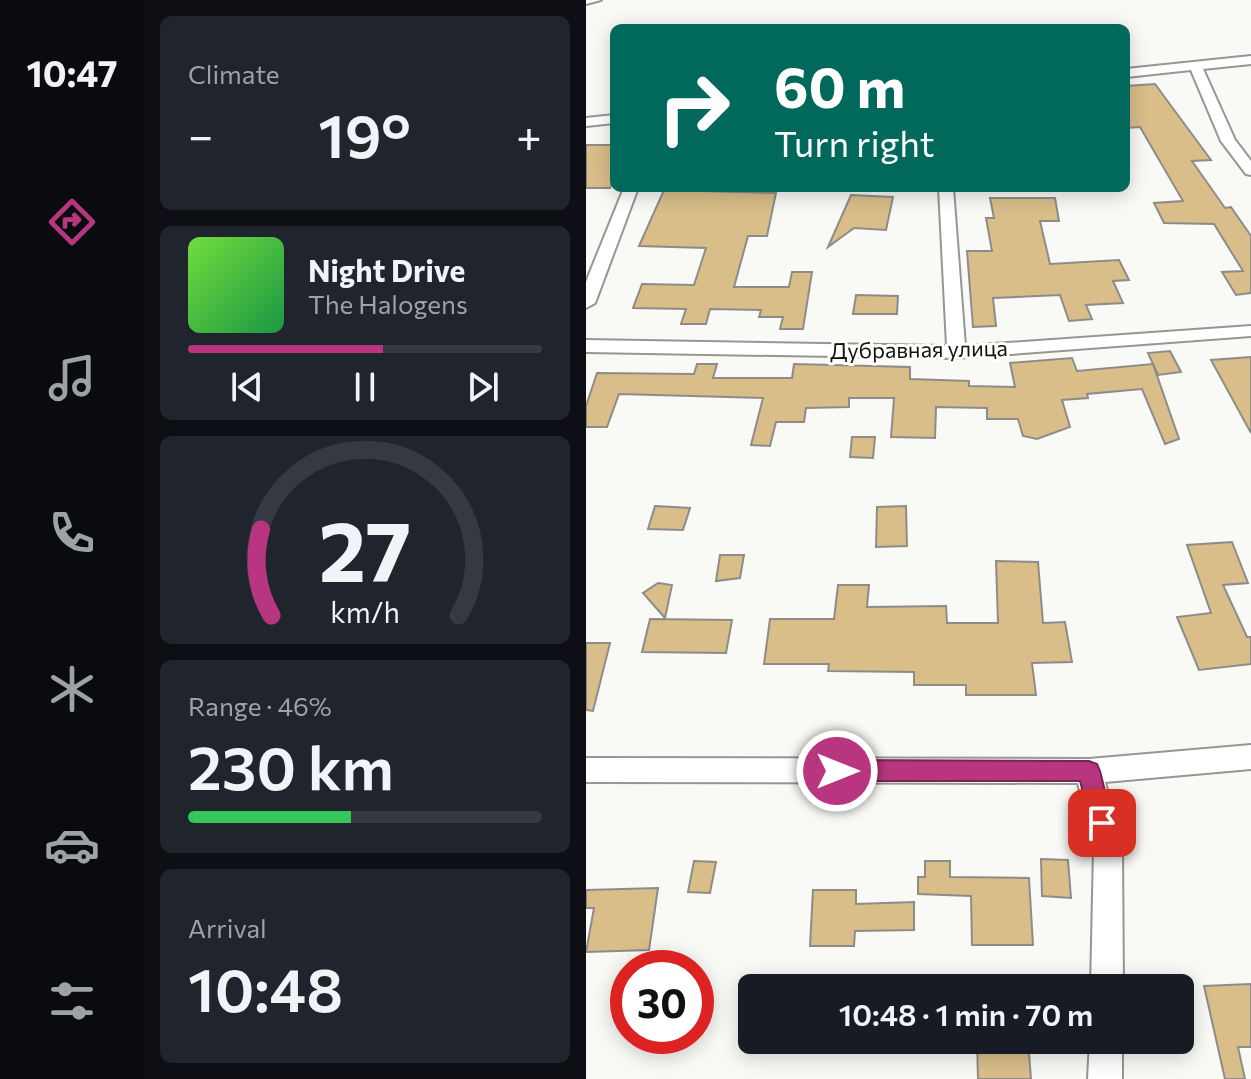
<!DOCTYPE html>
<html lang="en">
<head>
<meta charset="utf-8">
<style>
  :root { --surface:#171b24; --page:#20242c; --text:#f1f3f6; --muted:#9ea1a6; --line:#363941; --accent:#b8367f }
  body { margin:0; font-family:Commissioner,sans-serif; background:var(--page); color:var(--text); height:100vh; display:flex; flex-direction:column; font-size:30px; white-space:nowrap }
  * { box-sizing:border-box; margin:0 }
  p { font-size:26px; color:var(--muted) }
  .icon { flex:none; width:44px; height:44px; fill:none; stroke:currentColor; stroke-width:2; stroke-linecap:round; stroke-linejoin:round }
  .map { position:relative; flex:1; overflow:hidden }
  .details { display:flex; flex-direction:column; gap:16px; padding:16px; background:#0d0f14; width:442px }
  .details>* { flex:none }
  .top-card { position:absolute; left:24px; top:24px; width:520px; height:168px; border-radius:12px; box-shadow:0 4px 20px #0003; background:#00695c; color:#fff; overflow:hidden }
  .speed { position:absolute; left:24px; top:950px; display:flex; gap:16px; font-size:40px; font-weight:700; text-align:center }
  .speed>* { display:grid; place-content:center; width:104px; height:104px; border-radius:50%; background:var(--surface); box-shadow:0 4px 20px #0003; line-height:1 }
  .speed .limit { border:12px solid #d22; background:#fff; color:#111 }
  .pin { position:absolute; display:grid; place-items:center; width:68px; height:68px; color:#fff; margin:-34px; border-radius:16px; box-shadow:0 4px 12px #0006 }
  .me { position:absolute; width:88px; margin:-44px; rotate:90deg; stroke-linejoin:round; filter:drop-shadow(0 0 6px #0008) }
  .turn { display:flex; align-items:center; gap:28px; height:168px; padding:0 32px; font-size:36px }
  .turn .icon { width:104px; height:104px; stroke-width:2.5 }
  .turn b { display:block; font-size:56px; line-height:68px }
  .big { font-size:60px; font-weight:600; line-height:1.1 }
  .details .widget { flex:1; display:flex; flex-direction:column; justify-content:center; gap:12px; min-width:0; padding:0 28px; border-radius:12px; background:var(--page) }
  .details .dial { align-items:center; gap:0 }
  .dial svg { height:208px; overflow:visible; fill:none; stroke:var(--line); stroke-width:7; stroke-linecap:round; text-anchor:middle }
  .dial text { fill:var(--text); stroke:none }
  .song { display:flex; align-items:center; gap:24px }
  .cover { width:96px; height:96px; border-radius:12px; background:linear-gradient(135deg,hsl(100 70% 55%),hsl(140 70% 35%)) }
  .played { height:8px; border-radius:4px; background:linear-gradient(90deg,var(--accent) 55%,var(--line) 55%) }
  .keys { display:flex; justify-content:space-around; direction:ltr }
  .heat { display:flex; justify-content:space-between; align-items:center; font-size:44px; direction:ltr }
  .charge { height:12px; border-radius:6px; background:linear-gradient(90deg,#34c759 46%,var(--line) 0) }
  .trip { position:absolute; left:152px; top:974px; width:456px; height:80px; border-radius:12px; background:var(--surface); box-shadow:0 4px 20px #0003; font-weight:600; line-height:80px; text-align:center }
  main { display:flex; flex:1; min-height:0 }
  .dock { display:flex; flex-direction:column; width:144px; justify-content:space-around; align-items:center; background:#090b0e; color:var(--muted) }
  .dock .icon { width:56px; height:56px }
  .dock .active { color:var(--accent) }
  .dock b { font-size:36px; color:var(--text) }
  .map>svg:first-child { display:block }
</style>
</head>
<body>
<main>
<nav class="dock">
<b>10:47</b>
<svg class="icon active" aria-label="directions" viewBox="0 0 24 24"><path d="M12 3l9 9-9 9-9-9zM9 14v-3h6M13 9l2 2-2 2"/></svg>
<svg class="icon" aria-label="music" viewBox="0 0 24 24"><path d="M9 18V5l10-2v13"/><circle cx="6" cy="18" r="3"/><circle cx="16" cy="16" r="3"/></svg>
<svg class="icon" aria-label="phone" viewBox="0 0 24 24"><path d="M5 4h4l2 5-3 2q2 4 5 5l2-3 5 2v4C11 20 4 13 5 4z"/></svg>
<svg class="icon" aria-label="climate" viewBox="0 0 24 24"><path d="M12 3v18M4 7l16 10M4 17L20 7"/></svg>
<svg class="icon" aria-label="car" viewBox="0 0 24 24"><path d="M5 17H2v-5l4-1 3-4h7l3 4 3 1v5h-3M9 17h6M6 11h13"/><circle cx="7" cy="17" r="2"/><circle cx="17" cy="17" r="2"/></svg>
<svg class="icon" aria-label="filters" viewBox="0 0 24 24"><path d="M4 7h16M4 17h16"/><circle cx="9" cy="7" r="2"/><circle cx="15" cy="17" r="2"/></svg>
</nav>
<section class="details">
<div class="widget"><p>Climate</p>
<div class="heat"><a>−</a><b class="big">19°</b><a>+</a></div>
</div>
<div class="widget">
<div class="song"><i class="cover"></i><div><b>Night Drive</b><p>The Halogens</p></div></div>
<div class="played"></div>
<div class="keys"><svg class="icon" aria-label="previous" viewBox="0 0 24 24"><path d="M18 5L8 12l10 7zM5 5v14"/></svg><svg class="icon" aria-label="pause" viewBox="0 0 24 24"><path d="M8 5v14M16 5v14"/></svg><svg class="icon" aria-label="next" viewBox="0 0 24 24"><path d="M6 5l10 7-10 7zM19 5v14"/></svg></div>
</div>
<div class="widget dial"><svg viewBox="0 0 100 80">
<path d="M14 69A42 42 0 1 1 86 69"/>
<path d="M14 69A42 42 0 0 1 10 36" stroke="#b8367f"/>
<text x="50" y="56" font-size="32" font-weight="700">27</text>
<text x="50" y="72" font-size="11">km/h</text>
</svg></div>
<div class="widget"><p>Range · 46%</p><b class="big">230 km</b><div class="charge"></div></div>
<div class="widget"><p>Arrival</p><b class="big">10:48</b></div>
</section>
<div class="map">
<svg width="665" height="1079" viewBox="0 0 665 1079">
  <rect width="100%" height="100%" fill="#f9f9f5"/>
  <g fill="#d9be8a" stroke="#8e8c88" stroke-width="2">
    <path d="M569,84l56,76 -19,1 33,47 6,-1 20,29v57l-15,2 -14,-23 21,-1 -29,-47 -50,-1 -10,-20 29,-2 -43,-74 -14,1v-42z"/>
    <path d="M0,145h28v33l-4,10h-24z"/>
    <path d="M78,190l112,3 -9,43h-19l-14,51h55l3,-15h20l-9,57h-23l3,-12h-24l2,-7 -51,-1 -4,15h-25l5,-15 -53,-1 9,-24 52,1 12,-37 -67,-2z"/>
    <path d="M265,195l42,2 -7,33 -32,-2 -26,19z"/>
    <path d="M404,198h65l4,23h-19l10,43 69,-4 10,20 -16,1 10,22 -37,2 6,14 -23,2 -9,-26 -67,3 3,28 -23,1 -6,-76h25l-6,-33h8z"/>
    <path d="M270,295l42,1 -1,18h-44z"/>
    <path d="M584,351l11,21 -23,3 -10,-22z"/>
    <path d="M665,357v76l-40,-73z"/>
    <path d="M486,358l5,13 76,-7 26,75 -14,5 -23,-55 -55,5 1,4 -26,2 8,27 -33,12 -14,-3 -5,-17h-31v-11l-51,-1 -1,31 -44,-1 3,-39h-45v9l-43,1 -2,14h-28l-6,24 -19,-1 12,-47 -144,-4 -12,33h-21v-21l11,-33 97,1 3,-10h20l-4,14h79l2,-14 116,3v12l59,2v5l46,1 -5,-24z"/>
    <path d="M266,437h23l-2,21 -23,-1z"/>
    <path d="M69,506l35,2 -7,22 -35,-1z"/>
    <path d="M320,506l1,40 -31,1 1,-40z"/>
    <path d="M646,542l16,41 -25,2 24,52h4v27l-52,6 -22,-53 34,-4 -24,-68z"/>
    <path d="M134,555h24l-4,23 -24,3z"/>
    <path d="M410,561l42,1 5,61 22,-1 7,40 -40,1 4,32h-70v-10h-52v-13l-86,-1 1,-7h-65l6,-45h64l4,-34h31l-2,22 79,-1 1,17h51z"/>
    <path d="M72,583l14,2 -7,33 -22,-25z"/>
    <path d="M64,619l82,1 -6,33 -84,-1z"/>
    <path d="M0,643h24l-17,68 -7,-1z"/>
    <path d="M455,859l27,1 3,38 -29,-2z"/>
    <path d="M108,861l22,1 -6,31 -22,-1z"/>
    <path d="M339,861h25v16l79,1 4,67h-61l-1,-49 -53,-2v-17h7z"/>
    <path d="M72,888l-9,62 -63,2 8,-44h-8v-18z"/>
    <path d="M227,890h43v14l58,-2v28l-59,1 -1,15h-44z"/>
    <path d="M665,984v63h-13l7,32h-20l-21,-93z"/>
    <path d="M391,1040h51l3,39h-53z"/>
  </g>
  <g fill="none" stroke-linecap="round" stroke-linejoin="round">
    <g stroke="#969692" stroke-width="4">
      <g id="minor">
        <path d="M0,0h15l-15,4z"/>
        <path d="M665,56v8l-48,5 32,71 16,21v14l-5,-1 -25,-33 -30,-71 -65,7v-8z"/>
        <path d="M28,115v8l-28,3v-8z"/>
        <path d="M38,188h14l-43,115 -9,5v-26z"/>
        <path d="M353,188h14l12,158 286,-20v10l-295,22 -370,-6v-12l361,6z"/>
        <path d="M665,745v24l-146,13 17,67 1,139h-32l3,-139 -16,-66 -492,-1v-24l503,1z"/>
        <path d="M504,1040h32v39h-34z"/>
      </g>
    </g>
    <use href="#minor" fill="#fff" fill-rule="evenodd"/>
  </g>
  <path fill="#b8367f" stroke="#782353" stroke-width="2" d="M251,760l252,1 8,3 3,7 13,52 -3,7 -8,4 -9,-4 -13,-49h-243l-7,-3 -4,-7 4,-8z"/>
  <g text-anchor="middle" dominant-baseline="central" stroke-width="6" stroke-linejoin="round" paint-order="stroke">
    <g font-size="22" fill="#131312" stroke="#fffffe">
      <text transform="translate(333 349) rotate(-1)">Дубравная улица</text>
    </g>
  </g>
</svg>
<div class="speed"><div class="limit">30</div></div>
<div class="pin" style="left:516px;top:823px;background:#d93025"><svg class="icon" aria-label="arrive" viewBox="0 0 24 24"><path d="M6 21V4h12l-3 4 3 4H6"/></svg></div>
<svg class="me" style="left:251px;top:771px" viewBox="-20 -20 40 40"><circle r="17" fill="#b8367f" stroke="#fff" stroke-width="3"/><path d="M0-11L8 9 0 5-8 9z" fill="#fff"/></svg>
<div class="trip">10:48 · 1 min · 70 m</div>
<div class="top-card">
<div class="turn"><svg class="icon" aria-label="right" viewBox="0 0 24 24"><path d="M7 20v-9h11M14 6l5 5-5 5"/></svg><div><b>60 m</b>Turn right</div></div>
</div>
</div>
</main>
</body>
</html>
